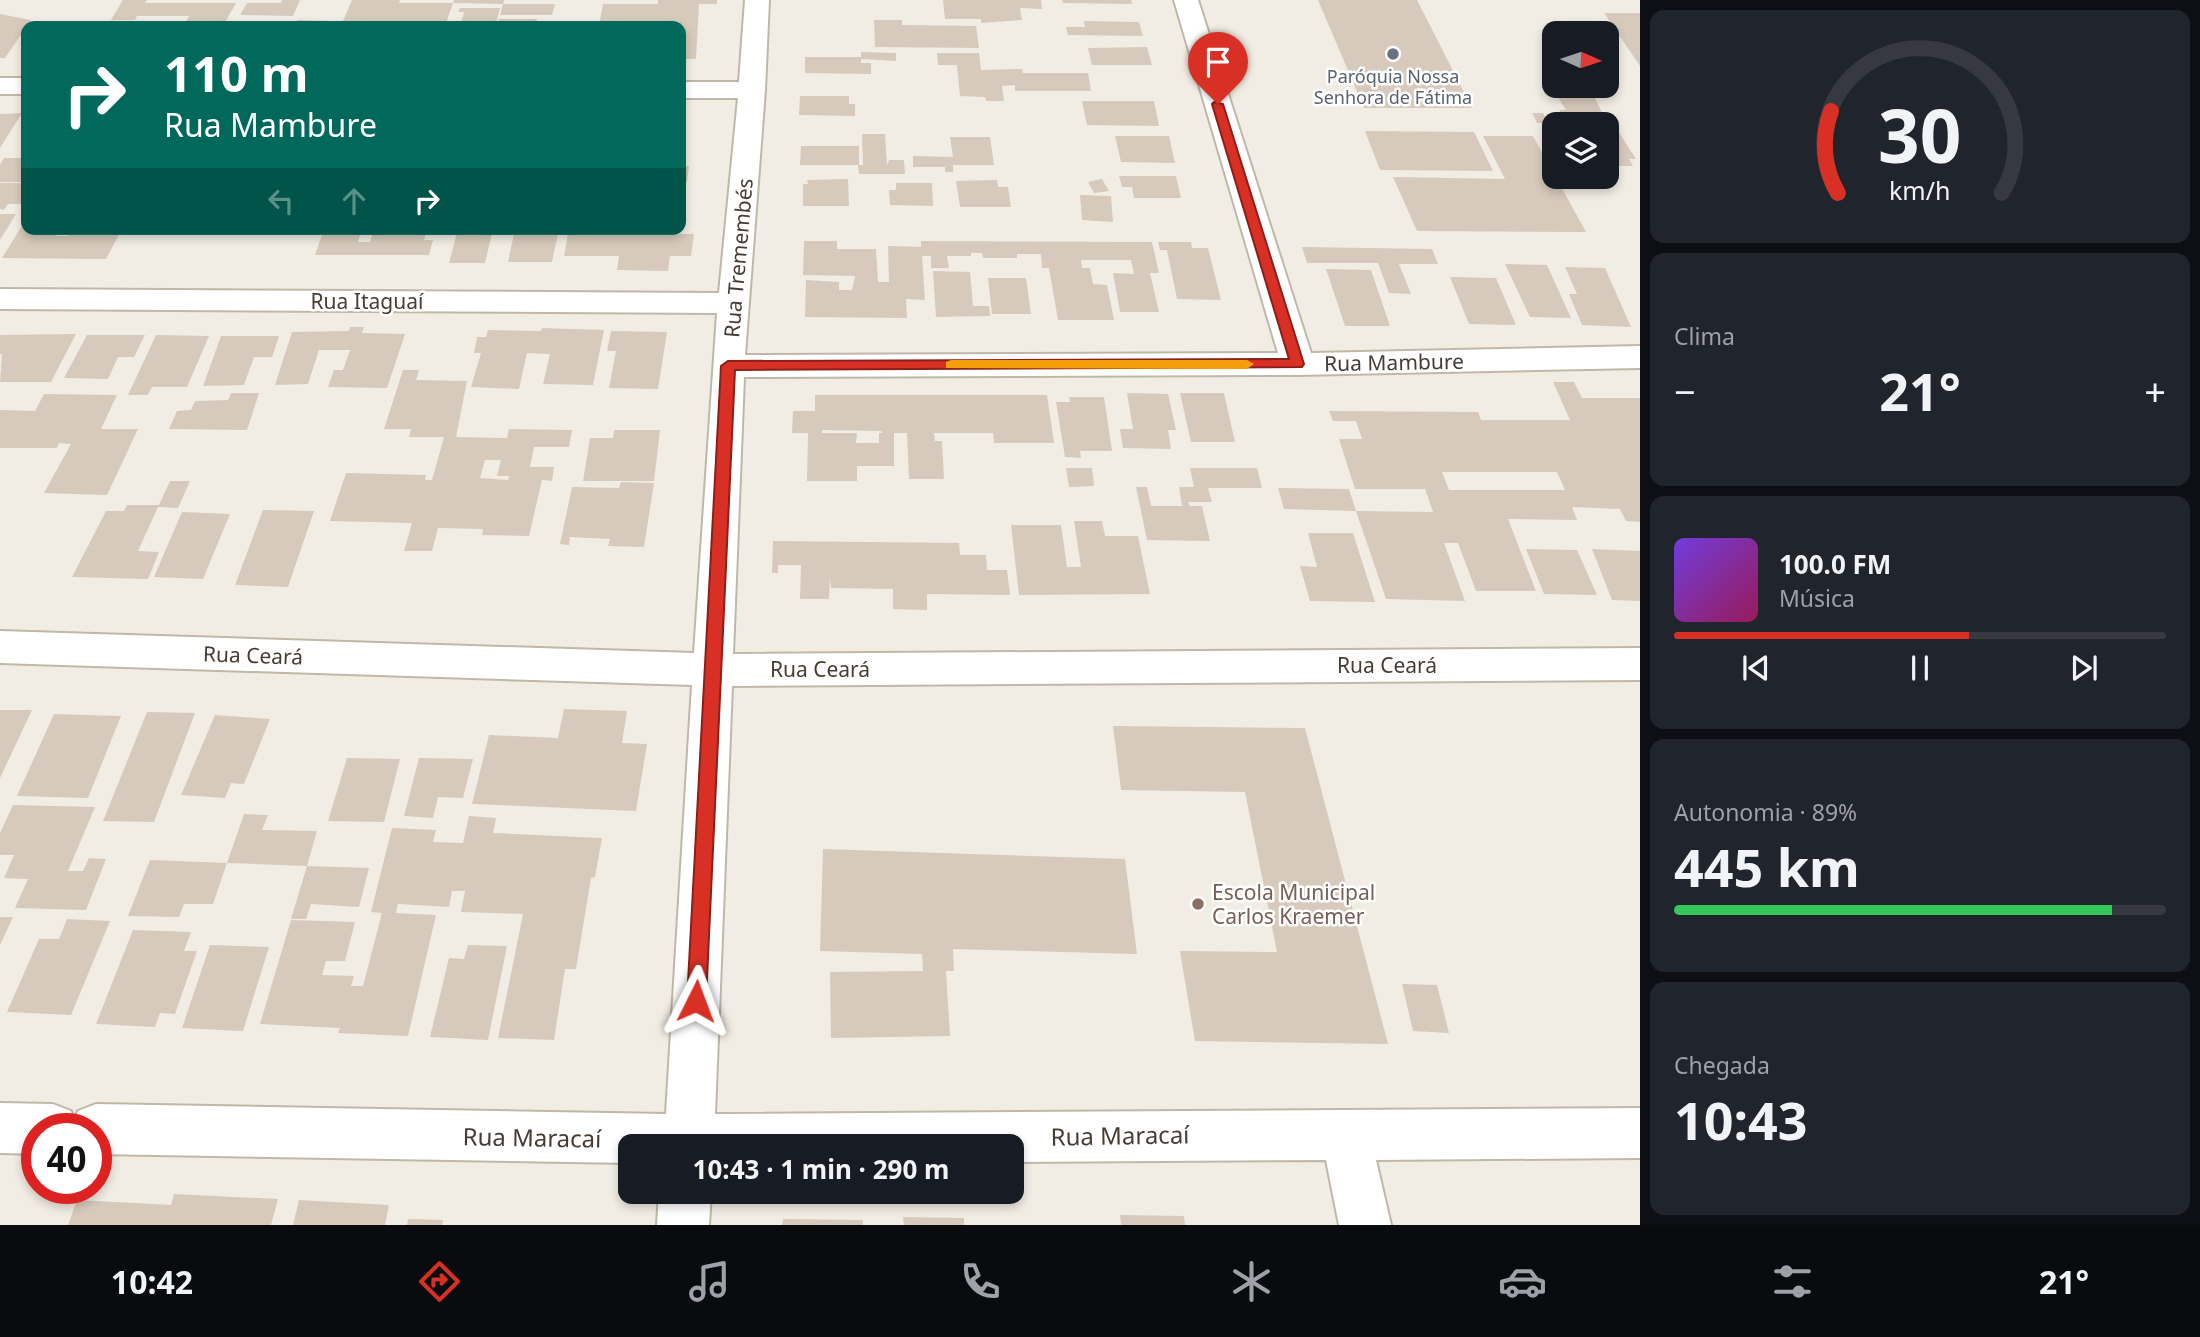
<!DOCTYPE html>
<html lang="pt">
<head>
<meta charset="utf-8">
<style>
  :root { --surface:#171b24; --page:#20242c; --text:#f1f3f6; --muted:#9ea1a6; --line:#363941; --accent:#d93025 }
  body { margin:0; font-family:"Noto Sans",sans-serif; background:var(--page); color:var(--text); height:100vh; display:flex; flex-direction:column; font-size:26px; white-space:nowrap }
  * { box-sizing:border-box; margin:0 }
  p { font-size:23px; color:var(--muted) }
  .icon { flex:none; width:38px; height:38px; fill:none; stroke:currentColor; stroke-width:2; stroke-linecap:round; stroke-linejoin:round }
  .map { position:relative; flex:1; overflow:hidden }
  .drawer { display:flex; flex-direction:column; gap:10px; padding:10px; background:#0d0f14; width:560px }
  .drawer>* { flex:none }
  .hud { position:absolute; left:21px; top:21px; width:665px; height:214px; border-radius:14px; box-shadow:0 4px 10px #0003; background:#00695c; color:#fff; overflow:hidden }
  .needle { width:46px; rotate:93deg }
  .tools { position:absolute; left:1542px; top:21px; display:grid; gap:14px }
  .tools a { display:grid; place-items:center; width:77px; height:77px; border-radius:14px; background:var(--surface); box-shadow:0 4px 10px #0003; font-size:35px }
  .speed { position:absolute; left:21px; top:1113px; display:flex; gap:14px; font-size:35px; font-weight:700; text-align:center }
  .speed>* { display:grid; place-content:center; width:91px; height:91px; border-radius:50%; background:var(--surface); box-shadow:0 4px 10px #0003; line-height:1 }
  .speed .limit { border:10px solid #d22; background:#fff; color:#111 }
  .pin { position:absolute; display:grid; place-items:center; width:60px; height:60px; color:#fff; margin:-72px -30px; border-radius:50% 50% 50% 0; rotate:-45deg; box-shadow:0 0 7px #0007 }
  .pin .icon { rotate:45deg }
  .me { position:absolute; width:77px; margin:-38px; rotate:3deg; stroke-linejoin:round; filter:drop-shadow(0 0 5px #0008) }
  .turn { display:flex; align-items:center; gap:24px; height:147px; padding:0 28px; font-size:32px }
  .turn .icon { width:91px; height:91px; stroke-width:2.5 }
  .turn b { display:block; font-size:49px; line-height:60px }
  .lanes { display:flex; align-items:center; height:66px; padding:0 28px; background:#0003; justify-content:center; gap:35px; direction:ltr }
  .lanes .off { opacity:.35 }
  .big { font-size:52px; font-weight:700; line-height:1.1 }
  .drawer .tile { flex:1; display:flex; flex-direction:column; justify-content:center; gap:10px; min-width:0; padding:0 24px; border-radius:14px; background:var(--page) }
  .drawer .dial { align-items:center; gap:0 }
  .dial svg { height:182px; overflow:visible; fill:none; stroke:var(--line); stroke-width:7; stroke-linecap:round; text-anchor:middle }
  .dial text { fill:var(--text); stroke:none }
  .song { display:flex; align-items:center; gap:21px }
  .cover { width:84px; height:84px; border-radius:10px; background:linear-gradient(135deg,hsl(260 70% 55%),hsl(330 70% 35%)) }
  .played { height:7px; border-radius:4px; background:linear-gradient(90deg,var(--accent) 60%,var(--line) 60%) }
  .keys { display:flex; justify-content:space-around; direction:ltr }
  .heat { display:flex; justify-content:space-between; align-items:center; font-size:38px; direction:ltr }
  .charge { height:10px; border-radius:5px; background:linear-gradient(90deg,#34c759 89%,var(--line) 0) }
  .trip { position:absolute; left:618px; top:1134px; width:406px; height:70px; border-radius:14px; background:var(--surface); box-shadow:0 4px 10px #0003; font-weight:700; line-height:70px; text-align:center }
  .tabs { display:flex; height:112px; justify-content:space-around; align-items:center; background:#090b0e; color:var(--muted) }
  .tabs .icon { width:49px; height:49px }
  .tabs .current { color:var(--accent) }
  .tabs b { font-size:32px; color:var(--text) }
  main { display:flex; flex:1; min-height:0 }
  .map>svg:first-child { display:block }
</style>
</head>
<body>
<main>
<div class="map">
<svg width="1640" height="1225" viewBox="0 0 1640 1225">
  <rect width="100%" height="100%" fill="#f2ede4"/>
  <g fill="#d7cabc" fill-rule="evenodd">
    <path d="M123,0h24l-2,3h91l-13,23h-39l5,-10h-52l-2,4h-24z"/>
    <path d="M282,0h18l-7,16 -53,-1 7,-12h34z"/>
    <path d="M352,0h48l-1,3h54l-8,23h-104z"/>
    <path d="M454,0h50l-1,4h52l-3,11h-52l3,-11 -50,-1z"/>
    <path d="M658,0h59v4h-18l-3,55h-15v-33h-82l4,-22h55z"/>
    <path d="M943,0h98l1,9 -22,-1 2,12 -41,3v-4h-36z"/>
    <path d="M1062,0h69l1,4 -69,-1z"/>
    <path d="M1318,0h99l55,108h-108z"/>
    <path d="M460,8h40l-5,18h-35l4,-14h-6z"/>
    <path d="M1604,13h36v53z"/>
    <path d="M0,14l31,6 -26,38h-5z"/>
    <path d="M499,19h38l-2,7h-38z"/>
    <path d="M298,20l33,1 -3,5h-33z"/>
    <path d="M874,20h28v5l74,1 3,22 -104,-1z"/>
    <path d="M1084,21l55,1 4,14 -75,-1 -2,-8h19z"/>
    <path d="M1147,47l5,18h-60l-4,-17z"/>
    <path d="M861,52l35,1v8l-35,-2v4h10v11l-66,-1v-16h56z"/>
    <path d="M937,53h42l2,17 41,-1 1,4h65l3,18h-76v-6l-13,1 2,15h-18l-1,-4 -25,-1 -3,-31h-19z"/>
    <path d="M800,96h49v8h6v12l-56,-1z"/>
    <path d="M1557,96h37l13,27h6l23,36h-7l4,7h-27v-42h-39l-8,-14h7z"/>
    <path d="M1082,101h72l5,25 -72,-1z"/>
    <path d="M22,113l-22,35v-34z"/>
    <path d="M681,113h5l-3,33h-2z"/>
    <path d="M1532,113h11l5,10h-11z"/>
    <path d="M1365,131l109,1 19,39 -113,-1z"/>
    <path d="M862,134h23l2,31 2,-5h15l1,14h-46l-1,-9h-58l1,-19h58v19h4z"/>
    <path d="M1115,136h54l6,27 -54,-1z"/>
    <path d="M1483,136h50l53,96 -169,-1 -24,-54 112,2z"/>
    <path d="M950,137h40l4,28h-41v7h-8v-5h-32v-11l40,1z"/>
    <path d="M4,158h22v24h-26v-17z"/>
    <path d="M681,166h8l-2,16h-6z"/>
    <path d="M1119,176h57l5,22h-47l-2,-11h-10z"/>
    <path d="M848,179l1,27h-46v-22h5l-1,-4z"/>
    <path d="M1102,179l7,12 -15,2 -6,-11z"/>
    <path d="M997,180l1,7h10l3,20h-51l-4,-26z"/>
    <path d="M0,183h26l-1,21h-17l-4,6 -4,-1z"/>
    <path d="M896,183h36l1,23 -43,-1 -1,-15h7z"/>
    <path d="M1080,195l31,1 2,26 -31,-2z"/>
    <path d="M0,214h16l-16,26z"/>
    <path d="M26,219v10h34l-5,7h13l4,-7h50l-16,30 -104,-1z"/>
    <path d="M324,229h38l-4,13h12l4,-13h53l-3,11h9l-4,15h-114z"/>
    <path d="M458,229h35l-8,34h-36z"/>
    <path d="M515,229h44l-7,33h-44z"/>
    <path d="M569,229h86v5h39l-3,22h-21l-2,15 -51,-1 2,-14h-55z"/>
    <path d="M804,241h33v8h39l2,33h11l-1,-36 33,1v-6l231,1 7,31h-9l9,39h-39l-7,-39 21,1 -3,-14h-50l1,8h8l3,16 14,1 7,35h-56l-9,-52h-7l-1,-14h-24v4h-34l-1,-5h-11v3h-24l2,12h-18v-12h-9l3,44 -19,-1 1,19 -102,-1 1,-37 33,2v8h13l3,-14 -52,-1z"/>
    <path d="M1158,242h33l1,6h16l13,52 -44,-1 -10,-49h-7z"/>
    <path d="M1302,247l130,2 6,15h-39l12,30 -22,-1 -11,-30h-71z"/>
    <path d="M1505,264l42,1 24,53 -41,-1z"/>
    <path d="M1565,267l40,1 26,59 -49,-2 -13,-31h8z"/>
    <path d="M1326,269l45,1 19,56h-45z"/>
    <path d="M933,271l37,1 3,34h16l1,10 -54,1z"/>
    <path d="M1450,277l46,1 20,47 -47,-1z"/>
    <path d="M988,278h38l5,36h-39z"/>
    <path d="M350,327h14l-2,6 43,1 -18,54 -59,-1 6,-17h9l7,-20h-31l-11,34 -33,1 17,-53 57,-1z"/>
    <path d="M542,328l62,2 -11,55 -50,-1 7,-30 -23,-1 -8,36 -48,-2 10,-34h-7l3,-16h9l2,-7 53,1z"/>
    <path d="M611,331l56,1 -9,57 -49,-1 7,-37h-9z"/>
    <path d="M76,334l-25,48h-51l2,-28h-2v-19z"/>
    <path d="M87,335h58l-11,22h-16l-10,22 -44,-1z"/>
    <path d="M156,335l53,1 -22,51h-35l-4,8h-20z"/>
    <path d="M221,336h58l-7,21h-18l-10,28 -41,1z"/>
    <path d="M403,370h16l-3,10 51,1 -11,56 51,1 2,-9 63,1 -3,17h-35l-4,20h24l-2,14 -10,-1 -13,56 -47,-1 1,-6 -45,-1 -6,23h-28l8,-28 -82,-2 16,-48 80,2 -1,5h7l12,-43h-35l2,-8h-27zM485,460h16l-4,16h12l-1,4 -28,-2z"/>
    <path d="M1553,382h21l8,16h58v124l-14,-1 -6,-12 -48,-2 5,13 -69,-1 28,72h-60l-18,-48h-14l21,58 -79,-2 -30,-88 77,1 -8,-23h-70l-16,-50h23l-6,-18h-23l-4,-10 149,1 3,8h89zM1442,472h115l8,18h-116z"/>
    <path d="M231,393h28l-12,37 -78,-1 8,-18 14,-1 4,-9 33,-1z"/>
    <path d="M1127,393l41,1 8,36h-8l3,19 -48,-1 -3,-19h13z"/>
    <path d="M1180,393h44l11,49h-44z"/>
    <path d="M44,394l73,1 -16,34h37l-31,66 -63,-2 27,-49 -12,-1 -2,5h-57v-38l35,1z"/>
    <path d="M815,395h232l7,48h-60l-1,-10h-59l1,8h7l2,38h-35l-2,-46h-13v33h-37v15h-50l1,-48h-16l1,-22h22zM822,430l59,1 1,2h-3v10h-23l1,-10h-35z"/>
    <path d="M1069,397h35l8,54h-32l1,7 -16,-1 -9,-55h14z"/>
    <path d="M614,430h46l-6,51h-71l7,-43h23z"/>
    <path d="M1066,468h26l2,18 -25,1z"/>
    <path d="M1190,468h67l5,20h-54l4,14h-24l2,4h12l8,35 -63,-1 -11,-53h11l4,19h31l-3,-19h15z"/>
    <path d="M170,481h20l-12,27 -20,-1 -20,44 21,1 -11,27 -76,-2 34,-66h18l3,-6h32z"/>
    <path d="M621,482l33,1 -10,64 -36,-1 2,-7 -40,-2 -1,8 -9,-1 12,-57 47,1z"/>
    <path d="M1278,488l71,1 7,22 -72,-2z"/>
    <path d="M263,510l51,1 -26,76 -53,-2z"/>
    <path d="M182,512l48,2 -27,65 -49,-2z"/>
    <path d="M1074,521h28l3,15h33l12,58 -131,1 -8,-70h50l6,42h14z"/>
    <path d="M1308,533h45l22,69 -65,-1 -10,-35 17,1z"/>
    <path d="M773,541l186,2 1,12h26l1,15h20l3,25 -83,-1v16l-34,-1v-20l-62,-1 -1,-10 -1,21h-29l1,-34h-23v8h-6z"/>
    <path d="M1526,549l51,1 20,45 -53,-1z"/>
    <path d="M1592,549l48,2v50l-28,-1z"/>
    <path d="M564,709l63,2 -5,32 25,1 -11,67 -164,-7 17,-69 69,3z"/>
    <path d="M0,710h32l-32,68z"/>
    <path d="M147,712l48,1 -41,109 -51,-1z"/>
    <path d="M54,714l67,2 -33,82 -71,-2z"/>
    <path d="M215,715l55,4 -26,65 -13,-1 -6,15 -44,-3z"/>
    <path d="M1113,726l192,2 83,316 -193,-3 -15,-90 97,1 -32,-160 -124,-2z"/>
    <path d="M347,758l53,1 -16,63 -56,-1z"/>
    <path d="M419,758l54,1 -10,39 -25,-1 -5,21 -29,-2z"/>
    <path d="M13,805l82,2 -27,64h15l6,-13 17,1 -20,51 -71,-2 13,-29 -24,-1 10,-23h-14v-22z"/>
    <path d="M244,814l24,1 -6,15 55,1 -10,35 -80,-3z"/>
    <path d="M469,816l27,2 -3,15 109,5 -7,39 -4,1 -15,91h-11l-11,71 -56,-2 25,-124 -62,-2 4,-21h-13l-3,16 -51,-3 -2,9 40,2 -28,121 -70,-3 2,-5 -80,-4 31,-104 64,2 -10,39h-19l-4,14 32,1 -3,10h12l19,-73 -11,-1 21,-84 44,2 -3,12 30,1z"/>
    <path d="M823,849l302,10 12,95 -184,-5 1,22h-8l4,65 -119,2 -1,-66 93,-1 -1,-17 -102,-3z"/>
    <path d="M150,860l77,3 -14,41h-29l-5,13 -51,-1z"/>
    <path d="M307,866l62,2 -10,39 -48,-3 -5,15h-15z"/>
    <path d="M0,917h13l-13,28z"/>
    <path d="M67,919l43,2 -39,94 -64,-3 32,-73h20z"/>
    <path d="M133,930l58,2 -7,19h13l-22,63 -15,-1 -5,14 -59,-3z"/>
    <path d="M210,945l59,2 -26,84 -61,-3z"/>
    <path d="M468,945l39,1 -19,94 -58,-3 19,-79 15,1z"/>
    <path d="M1402,984l35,1 12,48 -36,-2z"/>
    <path d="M174,1194l104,5 -7,26h-203l9,-25 94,5z"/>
    <path d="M299,1200l90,5 -4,20h-92z"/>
    <path d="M1120,1215l64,1 1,9h-64z"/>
    <path d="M903,1217l61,1v7h-60z"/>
    <path d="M408,1219l35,1 -1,5h-35z"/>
    <path d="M783,1219l80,1v5h-81z"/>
  </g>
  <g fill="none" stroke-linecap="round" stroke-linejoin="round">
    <g stroke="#c1b7a9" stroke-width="4">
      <g id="minor">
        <path d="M745,0h24l-4,90 -20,265 533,-2 -104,-353h24l113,353 329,-7v22l-342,7 -554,2 -11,277 907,-6v32l-908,6 -17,428 925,-6v50l-264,2 15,65h-52l-13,-65 -314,2v-16h-382v17l-534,-9v-25h-59v25l-37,-1v-50l53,1 18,7 3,10 4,-10 18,-7 570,10 26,-429 -692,-22v-32l694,22 23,-340 -717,-4v-20l719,4 19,-195h-57v-16h58z"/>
        <rect x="0" y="78" width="26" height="16"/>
        <path d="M659,1192h52l-2,33h-52z"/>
      </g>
    </g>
    <use href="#minor" fill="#fff" fill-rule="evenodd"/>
  </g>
  <path fill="#d93025" stroke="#8d1f18" stroke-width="2" d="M1214,102l9,2 81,260 -2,3 -567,3 -29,631 -3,7 -7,3 -6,-3 -3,-7 34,-635 7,-5 561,-2 -77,-255z"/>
  <path fill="#f59e0b" d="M951,360h296l7,4 -7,5 -301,-1v-6z"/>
  <circle fill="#6b7280" stroke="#fff" stroke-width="2.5" cx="1393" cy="54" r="7"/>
  <circle fill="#8d6e63" stroke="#fff" stroke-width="2.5" cx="1198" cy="904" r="7"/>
  <g text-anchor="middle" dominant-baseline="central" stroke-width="5" stroke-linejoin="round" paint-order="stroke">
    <g font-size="18" fill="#5b616d" stroke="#fff">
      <text x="1393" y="76">Paróquia Nossa<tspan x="1393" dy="21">Senhora de Fátima</tspan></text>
    </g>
    <g font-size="21" fill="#453d34" stroke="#fff">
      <text transform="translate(738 258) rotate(-85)">Rua Tremembés</text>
      <text x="367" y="301">Rua Itaguaí</text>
      <text transform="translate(1394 362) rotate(-1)">Rua Mambure</text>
      <text transform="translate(253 655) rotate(2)">Rua Ceará</text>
      <text x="1387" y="665">Rua Ceará</text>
      <text x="820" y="669">Rua Ceará</text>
    </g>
    <g font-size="21" fill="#785e54" stroke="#fff" text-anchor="start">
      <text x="1212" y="892">Escola Municipal<tspan x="1212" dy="24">Carlos Kraemer</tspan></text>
    </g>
    <g font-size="24" fill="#453d34" stroke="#fff">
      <text transform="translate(1120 1135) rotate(-1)">Rua Maracaí</text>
      <text transform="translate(532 1137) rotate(1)">Rua Maracaí</text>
    </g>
  </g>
</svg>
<div class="tools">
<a><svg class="needle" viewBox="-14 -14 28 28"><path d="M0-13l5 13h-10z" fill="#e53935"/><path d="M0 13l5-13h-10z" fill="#9ea1a6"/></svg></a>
<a><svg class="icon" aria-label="layers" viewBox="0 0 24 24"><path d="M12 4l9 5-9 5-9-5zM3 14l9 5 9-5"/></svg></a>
</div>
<div class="speed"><div class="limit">40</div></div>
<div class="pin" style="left:1218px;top:104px;background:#d93025"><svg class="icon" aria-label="arrive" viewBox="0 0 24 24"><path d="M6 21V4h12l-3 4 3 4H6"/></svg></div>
<svg class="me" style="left:696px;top:1001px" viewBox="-20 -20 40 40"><path d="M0-17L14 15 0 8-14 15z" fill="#d93025" stroke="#fff" stroke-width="4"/></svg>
<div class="trip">10:43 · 1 min · 290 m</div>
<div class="hud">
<div class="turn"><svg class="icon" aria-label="right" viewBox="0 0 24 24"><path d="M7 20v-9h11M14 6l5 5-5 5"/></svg><div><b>110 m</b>Rua Mambure</div></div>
<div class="lanes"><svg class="icon off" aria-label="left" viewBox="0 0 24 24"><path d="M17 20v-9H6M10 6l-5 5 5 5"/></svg><svg class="icon off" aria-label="ahead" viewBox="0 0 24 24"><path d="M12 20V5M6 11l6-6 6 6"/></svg><svg class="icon" aria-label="right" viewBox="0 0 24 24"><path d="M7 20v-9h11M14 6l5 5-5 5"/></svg></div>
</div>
</div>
<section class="drawer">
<div class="tile dial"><svg viewBox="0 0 100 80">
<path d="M14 69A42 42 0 1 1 86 69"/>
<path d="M14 69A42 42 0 0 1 11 33" stroke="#d93025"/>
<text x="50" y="56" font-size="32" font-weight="700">30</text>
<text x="50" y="72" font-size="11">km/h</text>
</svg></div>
<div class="tile"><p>Clima</p>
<div class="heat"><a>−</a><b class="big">21°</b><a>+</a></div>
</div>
<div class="tile">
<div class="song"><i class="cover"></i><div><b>100.0 FM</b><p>Música</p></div></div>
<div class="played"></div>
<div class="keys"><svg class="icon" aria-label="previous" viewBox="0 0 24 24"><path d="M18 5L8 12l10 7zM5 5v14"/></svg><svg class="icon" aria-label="pause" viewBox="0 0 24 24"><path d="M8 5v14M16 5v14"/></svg><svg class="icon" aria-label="next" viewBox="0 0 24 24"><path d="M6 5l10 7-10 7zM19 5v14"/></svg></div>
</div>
<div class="tile"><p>Autonomia · 89%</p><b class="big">445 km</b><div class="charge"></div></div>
<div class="tile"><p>Chegada</p><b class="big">10:43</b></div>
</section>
</main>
<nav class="tabs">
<b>10:42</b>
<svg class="icon current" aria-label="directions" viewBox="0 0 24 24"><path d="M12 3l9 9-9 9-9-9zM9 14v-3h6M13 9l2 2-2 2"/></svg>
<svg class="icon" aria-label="music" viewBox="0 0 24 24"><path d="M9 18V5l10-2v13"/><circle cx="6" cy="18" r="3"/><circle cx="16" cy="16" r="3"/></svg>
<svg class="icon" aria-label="phone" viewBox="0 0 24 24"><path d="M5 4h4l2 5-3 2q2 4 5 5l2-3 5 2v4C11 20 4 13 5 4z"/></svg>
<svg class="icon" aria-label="climate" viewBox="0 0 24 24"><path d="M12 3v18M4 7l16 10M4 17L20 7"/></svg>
<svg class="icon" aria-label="car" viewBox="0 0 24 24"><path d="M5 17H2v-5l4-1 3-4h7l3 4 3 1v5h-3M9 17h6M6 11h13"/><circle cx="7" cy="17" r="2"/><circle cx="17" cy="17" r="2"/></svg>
<svg class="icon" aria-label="filters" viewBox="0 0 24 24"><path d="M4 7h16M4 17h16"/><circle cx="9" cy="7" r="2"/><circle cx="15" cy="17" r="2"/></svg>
<b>21°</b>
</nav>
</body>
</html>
